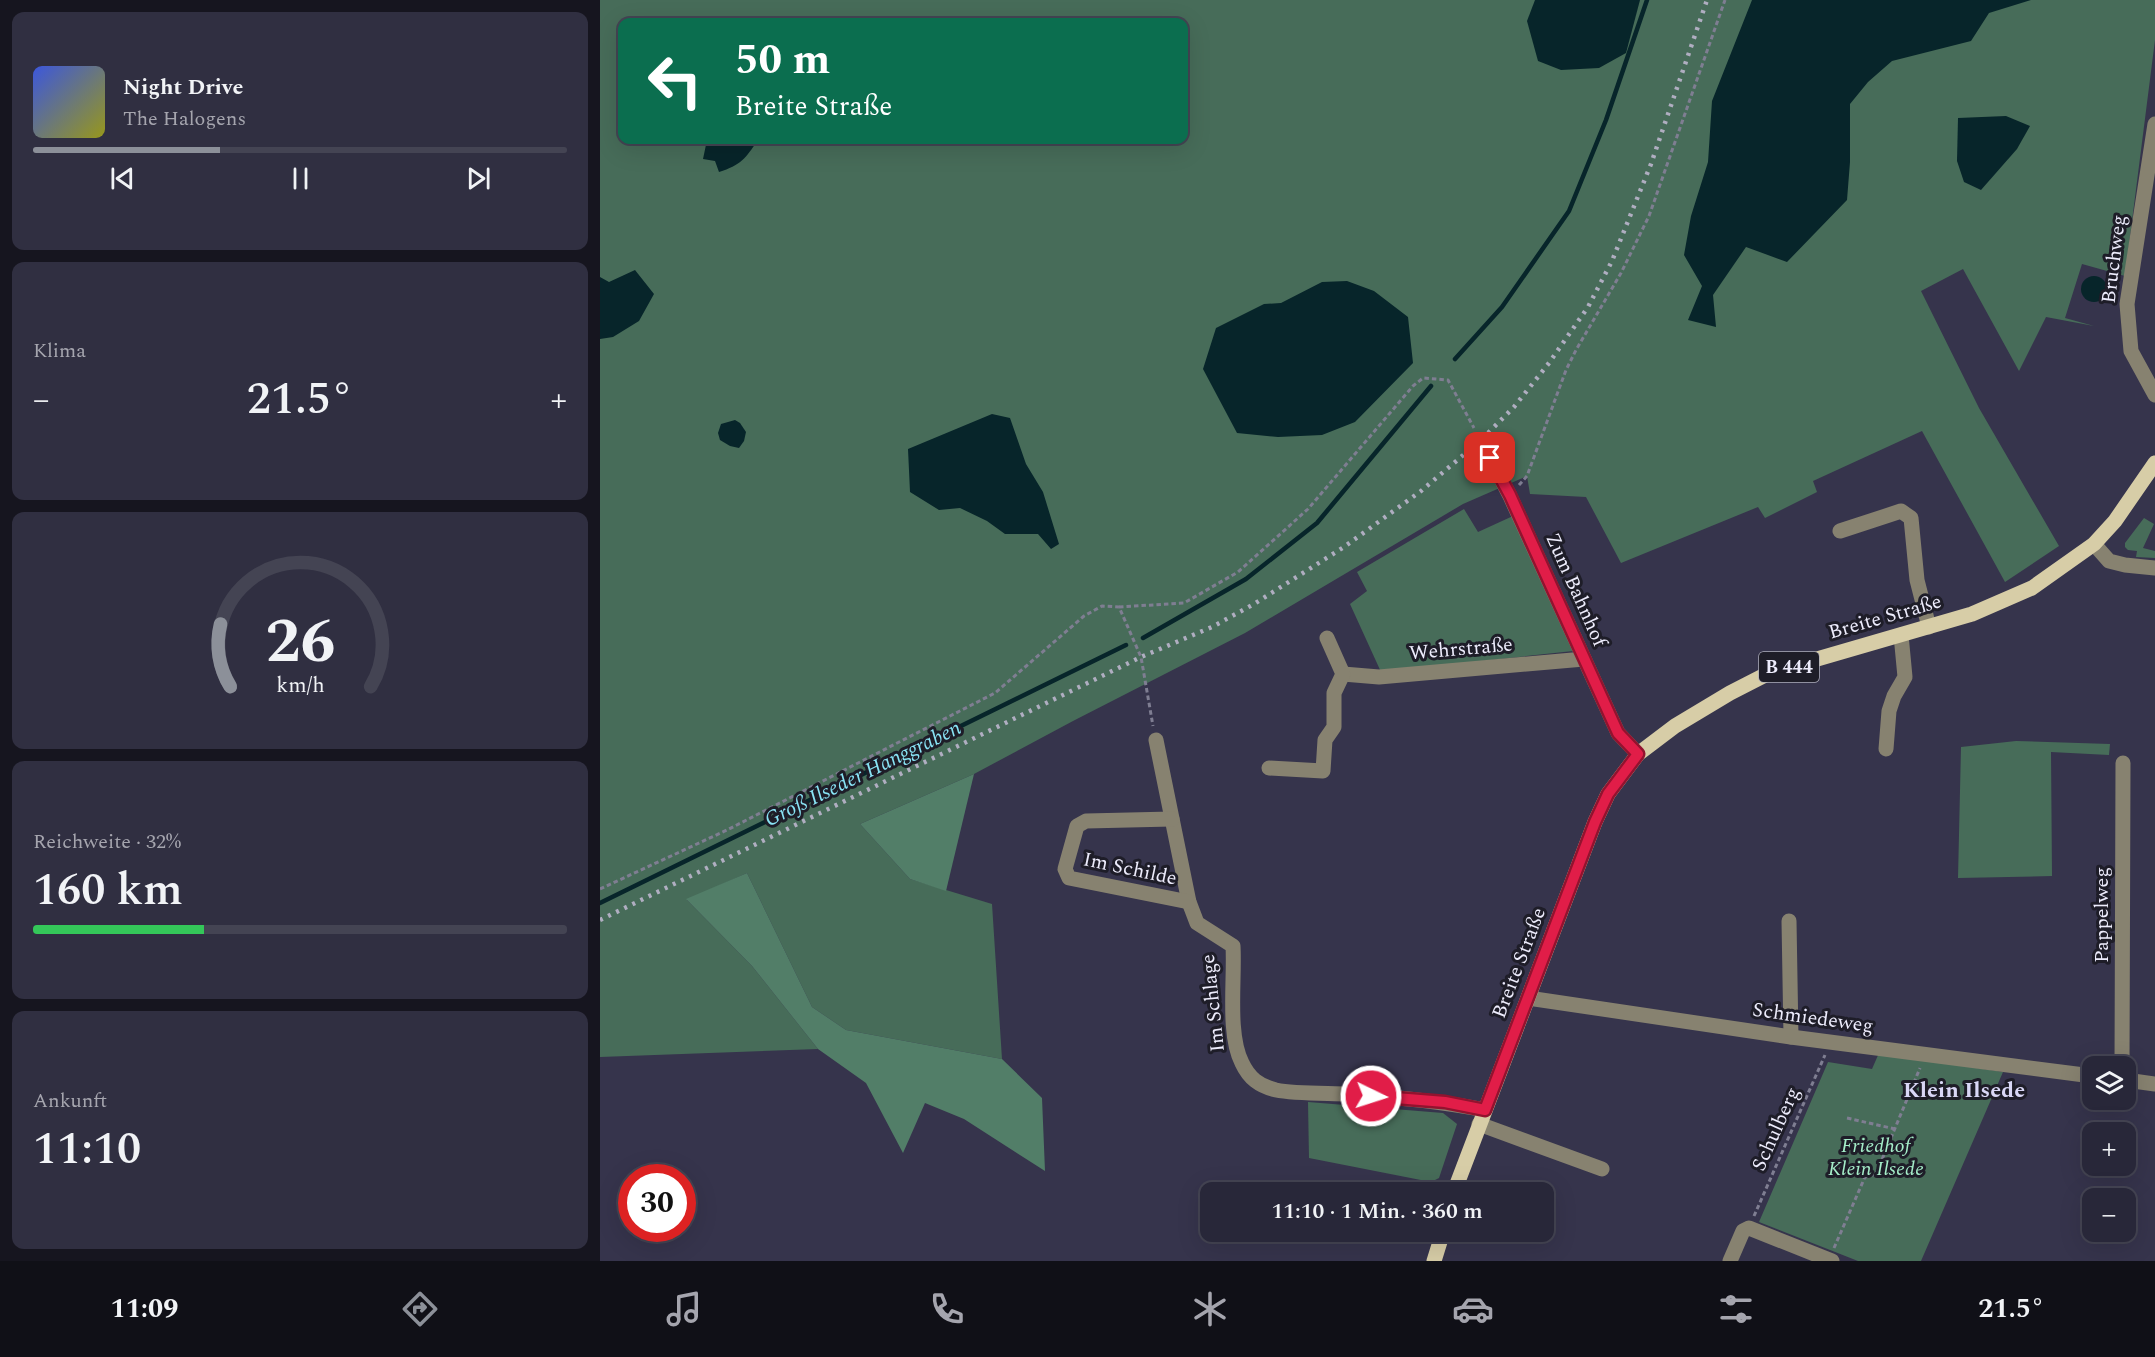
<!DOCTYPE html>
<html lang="de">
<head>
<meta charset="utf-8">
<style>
  :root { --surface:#282739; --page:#302f41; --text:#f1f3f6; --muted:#a5a5ae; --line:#444453; --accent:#8c9099 }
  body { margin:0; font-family:Spectral,serif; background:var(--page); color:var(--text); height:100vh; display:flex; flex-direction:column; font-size:22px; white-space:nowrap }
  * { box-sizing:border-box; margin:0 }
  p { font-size:20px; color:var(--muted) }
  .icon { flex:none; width:33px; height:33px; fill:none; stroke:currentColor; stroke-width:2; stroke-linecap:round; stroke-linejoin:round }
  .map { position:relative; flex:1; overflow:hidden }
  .details { display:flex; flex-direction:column; gap:12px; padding:12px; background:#16151f; width:600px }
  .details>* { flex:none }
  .guide { position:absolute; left:18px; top:18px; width:570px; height:126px; border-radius:12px; box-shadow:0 6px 24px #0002,0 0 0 2px var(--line); background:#0b6e4f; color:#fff; overflow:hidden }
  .controls { position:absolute; left:1482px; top:1056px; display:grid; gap:12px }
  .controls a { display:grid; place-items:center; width:54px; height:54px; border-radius:12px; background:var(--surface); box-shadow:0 6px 24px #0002,0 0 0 2px var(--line); font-size:30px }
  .speed { position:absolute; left:18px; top:1164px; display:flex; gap:12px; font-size:30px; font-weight:700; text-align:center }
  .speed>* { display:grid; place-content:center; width:78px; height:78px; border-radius:50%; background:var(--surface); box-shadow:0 6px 24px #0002,0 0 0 2px var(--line); line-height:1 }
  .speed .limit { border:9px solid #d22; background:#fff; color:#111 }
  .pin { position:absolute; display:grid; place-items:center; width:51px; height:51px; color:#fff; margin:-26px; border-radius:12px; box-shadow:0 3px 9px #0006 }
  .me { position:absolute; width:66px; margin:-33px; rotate:94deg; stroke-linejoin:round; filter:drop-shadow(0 0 4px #0008) }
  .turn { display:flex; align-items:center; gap:21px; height:126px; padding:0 18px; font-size:27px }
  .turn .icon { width:78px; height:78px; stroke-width:2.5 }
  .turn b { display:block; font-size:42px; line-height:51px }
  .big { font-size:45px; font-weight:600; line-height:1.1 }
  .details .tile { flex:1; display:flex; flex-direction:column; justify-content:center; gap:9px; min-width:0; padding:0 21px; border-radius:12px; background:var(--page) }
  .details .dial { align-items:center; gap:0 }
  .dial svg { height:156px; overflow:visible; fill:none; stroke:var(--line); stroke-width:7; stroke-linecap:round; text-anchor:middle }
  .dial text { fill:var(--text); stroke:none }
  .song { display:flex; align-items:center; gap:18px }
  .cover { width:72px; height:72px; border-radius:9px; background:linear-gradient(135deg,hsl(230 70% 55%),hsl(60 70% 35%)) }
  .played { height:6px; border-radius:3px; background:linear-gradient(90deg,var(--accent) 35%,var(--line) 35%) }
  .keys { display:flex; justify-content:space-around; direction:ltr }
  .heat { display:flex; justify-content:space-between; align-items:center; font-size:33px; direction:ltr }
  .charge { height:9px; border-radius:4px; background:linear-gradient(90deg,#34c759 32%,var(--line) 0) }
  .trip { position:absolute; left:600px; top:1182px; width:354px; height:60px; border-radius:12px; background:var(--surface); box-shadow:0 6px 24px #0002,0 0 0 2px var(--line); font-weight:600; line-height:60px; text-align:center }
  .tab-bar { display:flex; height:96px; justify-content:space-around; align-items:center; background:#101017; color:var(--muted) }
  .tab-bar .icon { width:42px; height:42px }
  .tab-bar .selected { color:var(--accent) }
  .tab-bar b { font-size:27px; color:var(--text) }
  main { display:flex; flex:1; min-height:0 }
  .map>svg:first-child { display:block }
</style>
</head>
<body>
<main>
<section class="details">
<div class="tile">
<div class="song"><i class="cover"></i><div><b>Night Drive</b><p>The Halogens</p></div></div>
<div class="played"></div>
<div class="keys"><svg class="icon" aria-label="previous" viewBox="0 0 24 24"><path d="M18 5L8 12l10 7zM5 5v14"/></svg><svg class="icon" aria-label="pause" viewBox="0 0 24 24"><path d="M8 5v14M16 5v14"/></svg><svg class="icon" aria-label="next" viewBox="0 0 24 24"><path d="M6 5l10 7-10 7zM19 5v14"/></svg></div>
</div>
<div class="tile"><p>Klima</p>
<div class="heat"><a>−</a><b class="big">21.5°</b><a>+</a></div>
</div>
<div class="tile dial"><svg viewBox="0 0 100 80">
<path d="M14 69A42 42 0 1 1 86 69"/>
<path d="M14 69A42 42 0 0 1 9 37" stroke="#8c9099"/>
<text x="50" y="56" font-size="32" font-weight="700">26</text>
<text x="50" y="72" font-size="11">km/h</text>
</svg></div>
<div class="tile"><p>Reichweite · 32%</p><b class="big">160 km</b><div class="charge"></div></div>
<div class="tile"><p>Ankunft</p><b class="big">11:10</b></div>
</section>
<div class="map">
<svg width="1555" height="1261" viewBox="0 0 1555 1261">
  <rect width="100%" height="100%" fill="#36344c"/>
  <g fill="#476c59" fill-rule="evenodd">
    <path d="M0,0h1555v40l-30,236 -43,-12 -17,54 29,8 -48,-9 -27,54 -56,-102 -42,22 58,117 80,138 -54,36 -83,-151 -109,50 4,11 -52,26 -7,-11 -137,56 -35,-66 -56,-3 -3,-18 -64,28 -218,129 -172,88 -99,53 -114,50 50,55 82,25 10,155 -156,-29 -34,-23 -65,-134 -60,27 65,66 66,83 -218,8zM22,22h562v118h-562z"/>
    <path d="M864,509l14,23 35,-16 60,135 -192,21 -31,-68 17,-13 -10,-19z"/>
    <path d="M1544,518l10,6 -11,24 12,3v7l-19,-1 1,-6 -9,-1 -3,-3v-4z"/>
    <path d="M1416,741l94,3 -1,11 -58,-3 1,124 -94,2 3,-131z"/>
    <path d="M1279,1053l124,19 -82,189h-63l-99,-39 69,-160 44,7z"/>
    <path d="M708,1102l135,11 14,11 -18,54 -8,4 -122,-24z"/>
  </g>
  <g fill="#527e68">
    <path d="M374,774l-28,117 -36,-12 -50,-55z"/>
    <path d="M147,873l65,134 34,23 156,29 40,39 3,73 -81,-52 -39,-16 -22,50 -37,-70 -48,-34 -66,-83 -66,-67z"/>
  </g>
  <g fill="#07252a">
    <path d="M935,0h105l-14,53 -27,15 -38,2 -23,-9 -11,-40z"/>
    <path d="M1152,0h279l-42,13 -18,28 -79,20 -24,21 -18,22v58l-3,38 -60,62 -41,-15 -33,48 3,32 -28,-7 14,-34 -18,-31 7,-39 17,-54 4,-61z"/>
    <path d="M1406,116l24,10 -13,23 -36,41 -17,-8 -7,-21 1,-43z"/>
    <path d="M107,140h51c-13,19 -17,25 -39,32l-4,-11 -12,-2z"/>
    <path d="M35,270l19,24 -15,27 -26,16 -13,2v-62l9,5z"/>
    <circle cx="1494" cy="289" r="13"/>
    <path d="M747,281l27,10 34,26 5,46 -58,59 -33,13 -44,2 -41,-4 -34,-64 13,-41 48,-24 17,-1 41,-21z"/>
    <path d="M392,414l18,4 16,46 17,28 16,52 -8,5 -13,-15h-33l-18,-13 -27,-13 -21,2 -29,-18 -2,-43z"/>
    <path d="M135,420l5,3 6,9 -2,9 -5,7 -9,-2 -10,-6 -2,-7 3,-9z"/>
  </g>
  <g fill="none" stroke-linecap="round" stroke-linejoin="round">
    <g stroke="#07252a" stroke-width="4.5">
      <path d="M855,359l47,-52 67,-96 37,-91 41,-120"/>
      <path d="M543,638l103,-59 71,-56 114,-137"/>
      <path d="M0,903l526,-258"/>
    </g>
    <g stroke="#7f7e92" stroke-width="3" stroke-dasharray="4.5 3" stroke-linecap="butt">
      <path d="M919,485l8,-9 39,-106 10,-20 45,-77 28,-57 76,-216"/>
      <path d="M519,607l65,-4 54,-31 70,-63 105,-123 10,-8 25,2 26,48"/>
      <path d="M0,889l127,-59 268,-137 89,-77 18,-10 17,1 22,50 12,69"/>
      <path d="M1247,1118l48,11"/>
      <path d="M1154,1216l71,-161"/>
      <path d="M1234,1248l31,-71 11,-3 44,-106"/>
    </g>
    <g stroke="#878270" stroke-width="15">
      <path d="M1555,124l-28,180 4,47 24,44"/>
      <path d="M881,440l29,56 108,237 20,21"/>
      <path d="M1240,531l61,-20 10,7 6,62 12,47"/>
      <path d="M1494,544l15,17 16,4 30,3"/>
      <path d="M743,674l36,3 205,-18"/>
      <path d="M556,740l33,162 8,21 36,23c2,33 -6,88 9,117 7,15 17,23 34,27 19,4 52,3 73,4 46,3 90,7 136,16"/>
      <path d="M1286,749l3,-38 5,-15 11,-19 -4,-42"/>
      <path d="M669,768l54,3 2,-31 9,-13v-34l9,-19 -16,-36"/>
      <path d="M572,819l-86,2 -9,5 -12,43 4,9 120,24"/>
      <path d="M1189,921l2,116"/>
      <path d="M928,998l263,39 301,39"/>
      <path d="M1522,1066l1,-303"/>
      <path d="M1526,1080l29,4"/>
      <path d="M879,1124l123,45"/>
      <path d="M1130,1261l13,-30 6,-3 83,33"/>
    </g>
    <g stroke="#d7cda7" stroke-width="15">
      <path d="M854,1192l141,-370 13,-28 30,-40 37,-28 55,-33 39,-20 203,-59 60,-26 62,-44 21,-23 40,-58"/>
      <path d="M834,1261l9,-29"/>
    </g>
    <path stroke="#b0aec1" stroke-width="4.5" stroke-dasharray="3 6" stroke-linecap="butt" d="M0,920l541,-263 71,-30 42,-23 90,-57 77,-56 60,-51 33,-33 35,-44 39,-56 24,-46 39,-97 56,-164"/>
  </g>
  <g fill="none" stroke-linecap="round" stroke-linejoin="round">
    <g stroke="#92132f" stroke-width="15">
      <path id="route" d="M771,1096l74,6 40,8 110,-288 13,-28 30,-40 -20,-21 -108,-238 -20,-37"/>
    </g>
    <use href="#route" stroke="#e11d48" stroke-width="10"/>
  </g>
  <g text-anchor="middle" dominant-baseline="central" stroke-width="6" stroke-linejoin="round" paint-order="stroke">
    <rect fill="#1e1d28" stroke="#afaebc" stroke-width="1.5" x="1159" y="652" width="60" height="30" rx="4.5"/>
    <g font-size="18" font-weight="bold" fill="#edecfc">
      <text x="1189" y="667">B 444</text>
    </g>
    <g font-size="20" fill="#edecfc" stroke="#1e1d28">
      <text transform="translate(1514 259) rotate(-83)">Bruchweg</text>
      <text transform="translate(976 590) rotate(66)">Zum Bahnhof</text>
      <text transform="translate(1285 617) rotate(-16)">Breite Straße</text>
      <text transform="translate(861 649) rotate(-5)">Wehrstraße</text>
      <text transform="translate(530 869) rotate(12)">Im Schilde</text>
      <text transform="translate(1502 915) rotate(-90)">Pappelweg</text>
      <text transform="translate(919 963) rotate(-69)">Breite Straße</text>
      <text transform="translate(613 1003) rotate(-96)">Im Schlage</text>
      <text transform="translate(1213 1018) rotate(8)">Schmiedeweg</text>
      <text transform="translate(1176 1129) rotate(-66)">Schulberg</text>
    </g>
    <g font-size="20" font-style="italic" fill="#a5eec9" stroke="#1e1d28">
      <text x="1276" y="1146">Friedhof<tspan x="1276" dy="23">Klein Ilsede</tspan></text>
    </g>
    <g font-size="21" font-style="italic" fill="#89e4f5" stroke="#1e1d28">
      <text transform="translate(263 774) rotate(-26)">Groß Ilseder Hanggraben</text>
    </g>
    <g font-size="22" font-weight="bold" fill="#d9d7f6" stroke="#1e1d28">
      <text x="1364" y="1090">Klein Ilsede</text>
    </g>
  </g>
</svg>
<div class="controls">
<a><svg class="icon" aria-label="layers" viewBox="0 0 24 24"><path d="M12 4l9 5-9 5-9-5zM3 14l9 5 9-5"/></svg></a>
<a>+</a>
<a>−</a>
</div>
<div class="speed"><div class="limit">30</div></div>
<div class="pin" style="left:890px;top:458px;background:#d93025"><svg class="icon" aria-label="arrive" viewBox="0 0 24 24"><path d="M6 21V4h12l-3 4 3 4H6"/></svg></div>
<svg class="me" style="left:771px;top:1096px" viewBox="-20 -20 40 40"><circle r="17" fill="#e11d48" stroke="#fff" stroke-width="3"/><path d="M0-11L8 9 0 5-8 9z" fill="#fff"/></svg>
<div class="trip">11:10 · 1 Min. · 360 m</div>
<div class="guide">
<div class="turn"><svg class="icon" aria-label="left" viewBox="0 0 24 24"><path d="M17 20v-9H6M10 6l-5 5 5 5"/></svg><div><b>50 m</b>Breite Straße</div></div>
</div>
</div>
</main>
<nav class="tab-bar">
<b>11:09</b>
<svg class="icon selected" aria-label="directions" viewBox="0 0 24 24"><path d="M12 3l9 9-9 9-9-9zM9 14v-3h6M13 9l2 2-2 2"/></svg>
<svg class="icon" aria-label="music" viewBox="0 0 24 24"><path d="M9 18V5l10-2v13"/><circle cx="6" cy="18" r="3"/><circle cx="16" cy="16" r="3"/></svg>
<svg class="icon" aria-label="phone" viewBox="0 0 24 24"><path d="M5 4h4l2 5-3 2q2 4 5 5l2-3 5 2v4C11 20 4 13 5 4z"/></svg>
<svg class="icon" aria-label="climate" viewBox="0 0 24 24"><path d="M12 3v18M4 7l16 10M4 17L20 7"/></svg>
<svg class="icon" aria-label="car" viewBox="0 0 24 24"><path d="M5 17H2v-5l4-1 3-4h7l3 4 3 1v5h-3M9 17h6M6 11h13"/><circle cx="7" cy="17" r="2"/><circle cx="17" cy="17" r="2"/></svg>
<svg class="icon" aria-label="filters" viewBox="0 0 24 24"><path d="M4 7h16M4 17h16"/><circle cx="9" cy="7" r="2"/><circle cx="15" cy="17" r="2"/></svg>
<b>21.5°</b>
</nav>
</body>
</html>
